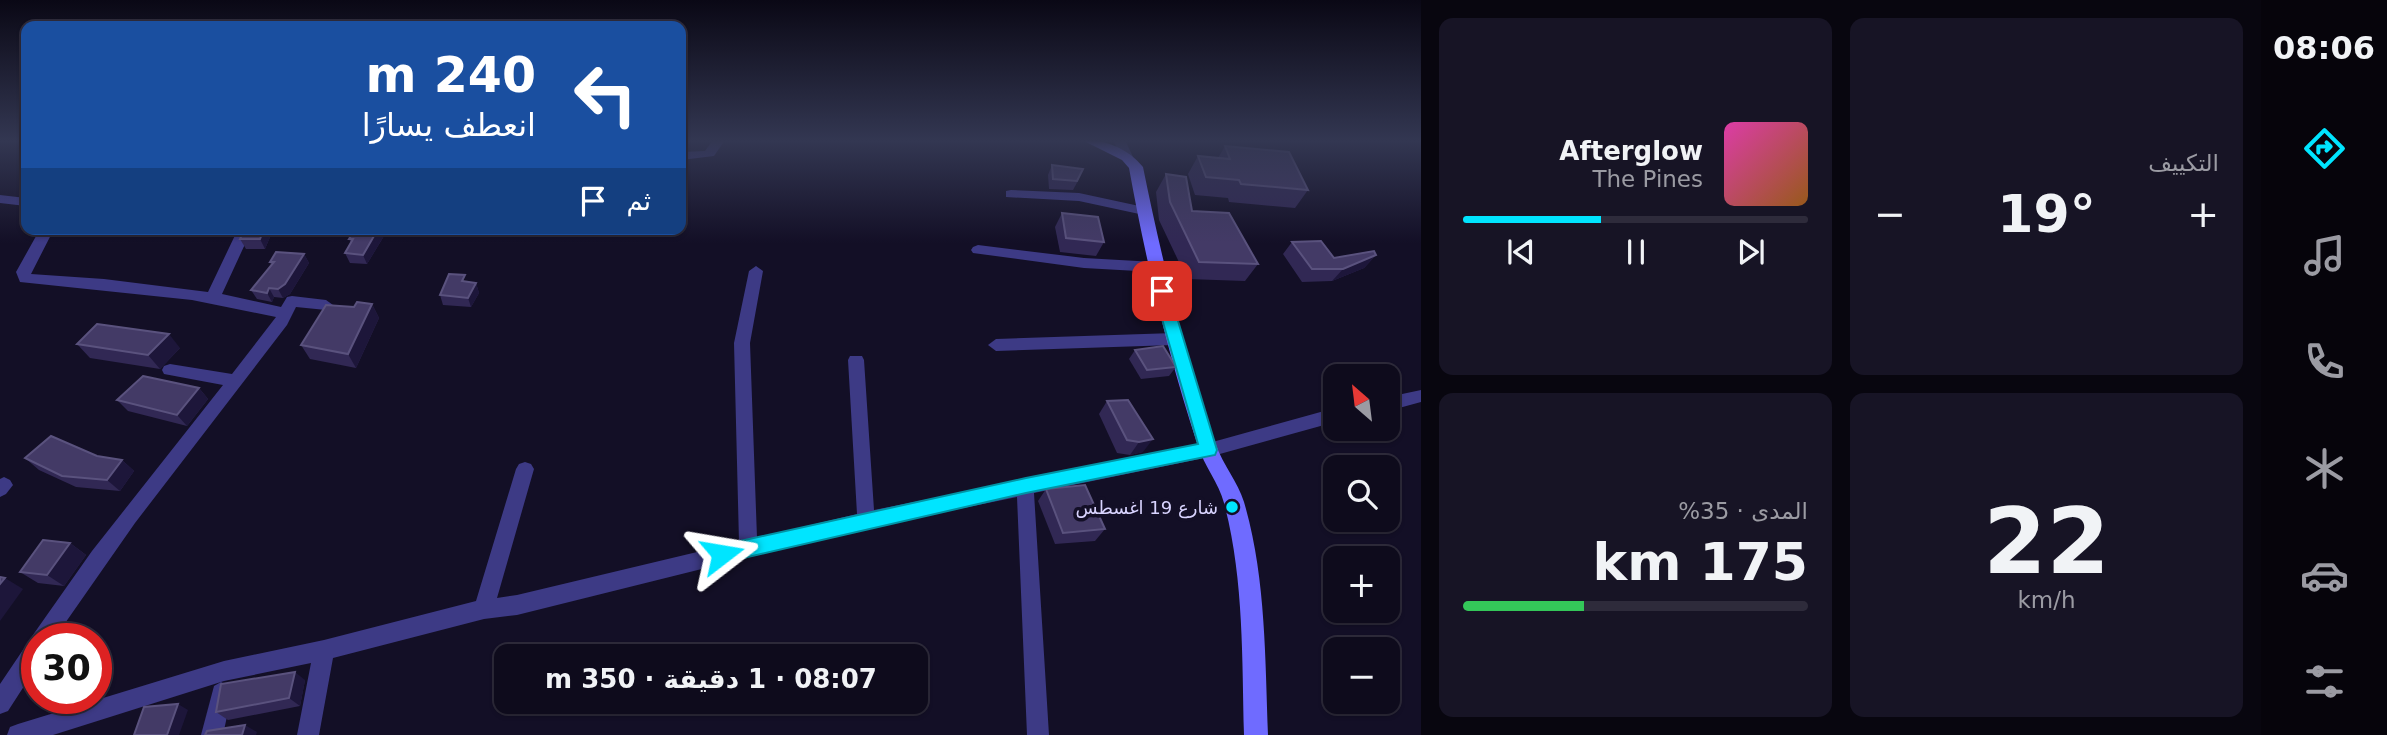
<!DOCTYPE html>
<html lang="ar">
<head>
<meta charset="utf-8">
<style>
  :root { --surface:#0e0b1c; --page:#171425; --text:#f1f3f6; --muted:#9b9ba3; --line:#2e2b3b; --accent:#00e5ff }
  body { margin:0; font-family:"DejaVu Sans",Vazirmatn,sans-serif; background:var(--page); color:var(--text); direction:rtl; height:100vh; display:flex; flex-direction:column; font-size:26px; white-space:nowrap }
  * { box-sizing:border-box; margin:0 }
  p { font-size:23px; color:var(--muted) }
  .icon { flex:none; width:38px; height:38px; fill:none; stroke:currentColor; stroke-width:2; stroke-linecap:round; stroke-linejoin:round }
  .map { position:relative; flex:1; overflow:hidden; direction:ltr }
  .panel { display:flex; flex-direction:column; gap:18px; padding:18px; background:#08060f; width:840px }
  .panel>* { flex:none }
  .guide { position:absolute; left:21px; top:21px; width:665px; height:214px; border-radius:14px; box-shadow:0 2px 5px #0004,0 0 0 2px var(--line); direction:rtl; background:#1a4fa0; color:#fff; overflow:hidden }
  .needle { width:46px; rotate:332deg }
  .buttons { position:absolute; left:1323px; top:364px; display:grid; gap:14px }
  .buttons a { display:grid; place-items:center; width:77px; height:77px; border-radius:14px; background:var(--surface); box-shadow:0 2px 5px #0004,0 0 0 2px var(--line); font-size:35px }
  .speed { position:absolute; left:21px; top:623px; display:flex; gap:14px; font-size:35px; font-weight:700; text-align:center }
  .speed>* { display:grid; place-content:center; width:91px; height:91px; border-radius:50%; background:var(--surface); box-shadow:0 2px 5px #0004,0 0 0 2px var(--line); line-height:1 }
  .speed .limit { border:10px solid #d22; background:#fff; color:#111 }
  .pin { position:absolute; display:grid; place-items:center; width:60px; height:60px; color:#fff; margin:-30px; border-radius:14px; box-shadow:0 4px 10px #0006 }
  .me { position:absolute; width:77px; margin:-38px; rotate:76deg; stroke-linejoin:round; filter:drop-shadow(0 0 5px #0008) }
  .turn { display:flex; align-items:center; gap:24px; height:147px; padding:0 35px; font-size:32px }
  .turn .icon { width:91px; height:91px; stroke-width:2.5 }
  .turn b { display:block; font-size:49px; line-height:60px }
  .then { display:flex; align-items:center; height:66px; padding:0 35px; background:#0003; gap:14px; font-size:26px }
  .big { font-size:52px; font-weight:700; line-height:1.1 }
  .panel .card { flex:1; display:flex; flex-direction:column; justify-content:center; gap:10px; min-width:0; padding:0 24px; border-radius:14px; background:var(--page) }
  .panel .dial { align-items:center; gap:0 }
  .dial b { font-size:91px; line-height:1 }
  .song { display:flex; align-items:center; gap:21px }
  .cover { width:84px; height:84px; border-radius:10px; background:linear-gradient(135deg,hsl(320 70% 55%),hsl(30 70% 35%)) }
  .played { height:7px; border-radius:4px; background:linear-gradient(90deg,var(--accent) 40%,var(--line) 40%) }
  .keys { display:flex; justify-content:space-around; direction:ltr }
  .heat { display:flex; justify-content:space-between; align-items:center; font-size:38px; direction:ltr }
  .charge { height:10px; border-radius:5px; background:linear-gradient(90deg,#34c759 35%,var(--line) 0) }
  .panel .tiles { flex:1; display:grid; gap:18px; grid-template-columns:repeat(2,1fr) }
  .trip { position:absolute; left:494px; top:644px; width:434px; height:70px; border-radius:14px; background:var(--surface); box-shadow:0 2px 5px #0004,0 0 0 2px var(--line); font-weight:700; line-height:70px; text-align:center; direction:rtl }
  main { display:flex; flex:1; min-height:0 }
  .dock { display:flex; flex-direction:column; width:126px; justify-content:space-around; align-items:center; background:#06040b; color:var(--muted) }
  .dock .icon { width:49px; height:49px }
  .dock .selected { color:var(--accent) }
  .dock b { font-size:32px; color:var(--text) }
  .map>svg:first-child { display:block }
</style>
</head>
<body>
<main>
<nav class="dock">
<b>08:06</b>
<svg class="icon selected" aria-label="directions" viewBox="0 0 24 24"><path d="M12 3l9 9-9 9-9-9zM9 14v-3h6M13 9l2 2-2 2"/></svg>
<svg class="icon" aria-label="music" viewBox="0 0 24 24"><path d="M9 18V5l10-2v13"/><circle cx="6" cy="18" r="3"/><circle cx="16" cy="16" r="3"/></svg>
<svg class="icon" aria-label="phone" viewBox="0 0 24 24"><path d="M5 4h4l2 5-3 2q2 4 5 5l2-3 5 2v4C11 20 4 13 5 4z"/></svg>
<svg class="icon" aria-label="climate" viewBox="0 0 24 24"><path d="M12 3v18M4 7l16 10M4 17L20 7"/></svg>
<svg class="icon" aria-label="car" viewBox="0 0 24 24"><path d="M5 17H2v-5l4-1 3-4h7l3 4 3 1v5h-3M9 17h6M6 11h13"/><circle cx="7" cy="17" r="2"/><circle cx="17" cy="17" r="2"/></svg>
<svg class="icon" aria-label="filters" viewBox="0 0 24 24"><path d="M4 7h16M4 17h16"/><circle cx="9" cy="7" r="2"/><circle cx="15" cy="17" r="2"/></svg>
</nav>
<section class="panel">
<div class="tiles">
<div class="card"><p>التكييف</p>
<div class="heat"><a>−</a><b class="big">19°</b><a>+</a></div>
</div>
<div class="card">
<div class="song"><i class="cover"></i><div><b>Afterglow</b><p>The Pines</p></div></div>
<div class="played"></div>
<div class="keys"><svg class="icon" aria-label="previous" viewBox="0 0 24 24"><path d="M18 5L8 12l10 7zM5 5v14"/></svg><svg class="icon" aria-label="pause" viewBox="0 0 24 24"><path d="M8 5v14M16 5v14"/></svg><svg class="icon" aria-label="next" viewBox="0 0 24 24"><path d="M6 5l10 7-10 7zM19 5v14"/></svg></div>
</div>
<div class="card dial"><b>22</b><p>km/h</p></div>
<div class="card"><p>المدى · 35%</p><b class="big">175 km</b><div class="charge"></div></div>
</div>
</section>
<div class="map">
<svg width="1421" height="735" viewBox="0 0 1421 735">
  <rect width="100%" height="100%" fill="#130f26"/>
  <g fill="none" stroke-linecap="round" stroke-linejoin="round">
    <g fill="#3d3a85" fill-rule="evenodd">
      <path d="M713,140h12l-11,16 -33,4v-8l24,-1z"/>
      <path d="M1113,140h12l8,17 -2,3h-8z"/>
      <path d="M1011,190l68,3 65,14 7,4 -7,4 -65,-14 -73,-4v-6z"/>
      <path d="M0,195l26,3v8l-26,-3z"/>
      <path d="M40,229h14l-23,45 73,5 104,13 30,-63h14l-30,65 59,13 6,-10 5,-1 34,4 7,5 -7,5 -30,-3 -9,18 -152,198 -81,116h-17v27l-29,45 -8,3v-30l35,-52 57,-81 131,-166 -59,-11 -2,-4 2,-4 6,-2 62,10 44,-57 -84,-17 -172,-18 -4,-10z"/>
      <path d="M978,245l106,13 71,4 7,5 -7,5 -71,-4 -111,-15 -2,-3 2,-3z"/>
      <path d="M756,266l7,5 -13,72 7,195 100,-24 -9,-154 2,-4h12l2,4 10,150 335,-67 126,-35v14l-126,35 -175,36 15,242h-22l-10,-238 -151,31 -349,87 -33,4 -151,39 -14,77h-22l14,-72 -87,18 -171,54h-46l3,-8 8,-3 206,-63 100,-21 152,-39 40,-132 3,-5 6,-2 6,2 3,5 -37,129 20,-3 222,-53 -5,-199 15,-72z"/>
      <path d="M1174,333l8,6 -8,6 -178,6 -8,-6 8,-6z"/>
      <path d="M1421,390v12l-33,9v-14z"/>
      <path d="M4,477l6,3 3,5 -7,9 -6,3v-18z"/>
      <path d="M221,682l7,4 4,7 -9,42h-22l13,-49z"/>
    </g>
    <path fill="#6f6bff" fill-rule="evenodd" d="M1082,140c23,-1 47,9 61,27 19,94 42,187 73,278 7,20 22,37 28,57 22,75 21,156 24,233h-24c-2,-77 0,-157 -20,-232 -5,-20 -20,-37 -26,-57 -30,-91 -52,-184 -69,-278l-7,-8z"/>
  </g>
  <g fill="#312854">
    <path d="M1225,146l83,44 -13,18 -66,-6 -1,-4 -33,-3 -7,-21 10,-18 20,2z"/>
    <path d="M1052,165l27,14 -6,11 -24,-1 -1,-14z"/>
    <path d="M1166,174l26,37 66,53 -13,17 -58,-2 -28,-59 -3,-28z"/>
    <path d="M1062,213l42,29 -8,14 -36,-4 -5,-25z"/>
    <path d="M245,229h21l4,8 -5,12h-19l-6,-10z"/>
    <path d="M355,229h26l3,7 -17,28 -17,-1 -5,-10 6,-10 -2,-4z"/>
    <path d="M1292,242l42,16 42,-3 -12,13 -32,13 -30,1 -19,-28z"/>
    <path d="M304,254l5,9 -19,31 -7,4 -9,-1 -2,5 -15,-3 -6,-9 20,-25 -1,-3z"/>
    <path d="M467,282l9,1 3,10 -8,14 -28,-2 -3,-10z"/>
    <path d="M372,304l7,14 -23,50 -46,-9 -9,-14z"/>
    <path d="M77,344l103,4 -20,21 -70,-11z"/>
    <path d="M1135,350l41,17 -7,9 -28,3 -12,-20z"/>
    <path d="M199,388l9,11 -21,27 -59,-15 -11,-11z"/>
    <path d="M1128,400l15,52 -13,3 -13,-2 -18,-39 8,-13z"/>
    <path d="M97,456l25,4 12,11 -14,20 -44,-4 -37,-17 -14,-12z"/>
    <path d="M1046,489l59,40 -10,12 -40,3 -17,-43z"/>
    <path d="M70,543l16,12 -22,31 -26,-3 -18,-11z"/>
    <path d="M305,680l-5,26 -72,14 -12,-8z"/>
  </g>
  <g fill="#1d163a">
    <path d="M264,229h2l4,8 -5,12 -5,-10z"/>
    <path d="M378,229h3l3,7 -17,28 -4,-9z"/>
    <path d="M304,254l5,9 -19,31 -7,4 -5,-9z"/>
    <path d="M1376,255l-12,13 -32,13 11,-12z"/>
    <path d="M476,283l3,10 -8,14 -3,-9z"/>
    <path d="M269,288l5,9 -2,5 -5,-9z"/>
    <path d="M372,304l7,14 -23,50 -8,-14z"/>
    <path d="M169,334l11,14 -20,21 -12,-14z"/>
    <path d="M199,388l9,11 -21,27 -10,-11z"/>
    <path d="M1153,439l-10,13 -13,3 9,-13z"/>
    <path d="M122,460l12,11 -14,20 -13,-11z"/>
    <path d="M70,543l16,12 -22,31 -17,-11z"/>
    <path d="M5,578l18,11 -23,32v-37z"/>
    <path d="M295,672l10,8 -5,26 -11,-8z"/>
    <path d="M178,704l10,6 -9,25h-12z"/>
    <path d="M245,725l12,7 -1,3h-14z"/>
  </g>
  <g fill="#433a66" stroke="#5a527e" stroke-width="2">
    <path d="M1225,146l64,6 19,38 -67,-6 -2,-4 -33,-3 -8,-21 32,3z"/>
    <path d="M1052,165l31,4 -6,12 -24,-2z"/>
    <path d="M1166,174l20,3 6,34 37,2 29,51 -59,-2 -29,-60z"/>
    <path d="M1062,213l36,4 6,25 -38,-4z"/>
    <path d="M245,229h19l-4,10h-20z"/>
    <path d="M355,229h23l-15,26 -18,-2 8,-14h-4z"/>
    <path d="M1321,241l13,17 40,-7 2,4 -33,14h-31l-20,-27z"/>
    <path d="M276,252l28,2 -19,30 -7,5 -9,-1 -2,5 -16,-3 23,-28h-4z"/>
    <path d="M449,274l16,1 -3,6 14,2 -8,15 -28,-3z"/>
    <path d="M357,302l15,2 -24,50 -47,-9 25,-40 28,2z"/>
    <path d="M97,324l72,10 -21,21 -71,-11z"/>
    <path d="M1163,346l13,21 -29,3 -12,-20z"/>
    <path d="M143,376l56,12 -22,27 -60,-15z"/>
    <path d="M1128,400l25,39 -14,3 -12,-2 -20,-39z"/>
    <path d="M51,436l46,20 25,4 -15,20 -45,-4 -37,-18z"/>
    <path d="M1085,485l20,44 -42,4 -17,-44z"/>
    <path d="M43,540l27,3 -23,32 -27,-3z"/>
    <path d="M0,577l5,1 -5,6z"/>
    <path d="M295,672l-6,26 -73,14 5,-28z"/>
    <path d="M178,704l-11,31h-33l10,-28z"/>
    <path d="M245,725l-3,10h-37l2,-4z"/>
  </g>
  <linearGradient id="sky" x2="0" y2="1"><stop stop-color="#0a0815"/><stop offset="0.58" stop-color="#333752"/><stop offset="1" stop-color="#333752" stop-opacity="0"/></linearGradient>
  <rect width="1421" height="243" fill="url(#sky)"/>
  <path fill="#00e5ff" stroke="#0095a6" stroke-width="2" d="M1162,285l7,6 48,159 -2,5 -189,38 -304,70 -6,-3 -3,-6 3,-6 6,-3 304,-67 172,-34 -44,-153z"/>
  <circle fill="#00e5ff" stroke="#130f26" stroke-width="2.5" cx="1232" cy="507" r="7"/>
  <g text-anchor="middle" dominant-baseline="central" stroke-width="7" stroke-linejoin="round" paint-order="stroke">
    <g font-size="18" fill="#d9d4ff" stroke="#130f26" text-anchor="end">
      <text x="1218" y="507">شارع 19 اغسطس</text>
    </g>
  </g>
</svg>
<div class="buttons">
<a><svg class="needle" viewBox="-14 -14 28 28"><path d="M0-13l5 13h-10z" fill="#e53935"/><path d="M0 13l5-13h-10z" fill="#9b9ba3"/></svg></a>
<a><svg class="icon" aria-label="search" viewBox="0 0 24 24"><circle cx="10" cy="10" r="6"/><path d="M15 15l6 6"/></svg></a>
<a>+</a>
<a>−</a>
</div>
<div class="speed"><div class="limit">30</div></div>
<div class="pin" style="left:1162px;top:291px;background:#d93025"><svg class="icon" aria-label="arrive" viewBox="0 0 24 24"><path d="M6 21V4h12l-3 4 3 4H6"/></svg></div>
<svg class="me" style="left:722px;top:554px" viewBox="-20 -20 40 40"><path d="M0-17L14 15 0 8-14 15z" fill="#00e5ff" stroke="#fff" stroke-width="4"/></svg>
<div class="trip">08:07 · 1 دقيقة · 350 m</div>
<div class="guide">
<div class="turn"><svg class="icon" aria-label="left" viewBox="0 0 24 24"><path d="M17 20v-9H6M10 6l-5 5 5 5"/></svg><div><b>240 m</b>انعطف يسارًا</div></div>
<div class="then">ثم<svg class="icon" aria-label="arrive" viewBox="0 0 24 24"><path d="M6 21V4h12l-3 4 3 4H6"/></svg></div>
</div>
</div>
</main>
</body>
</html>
